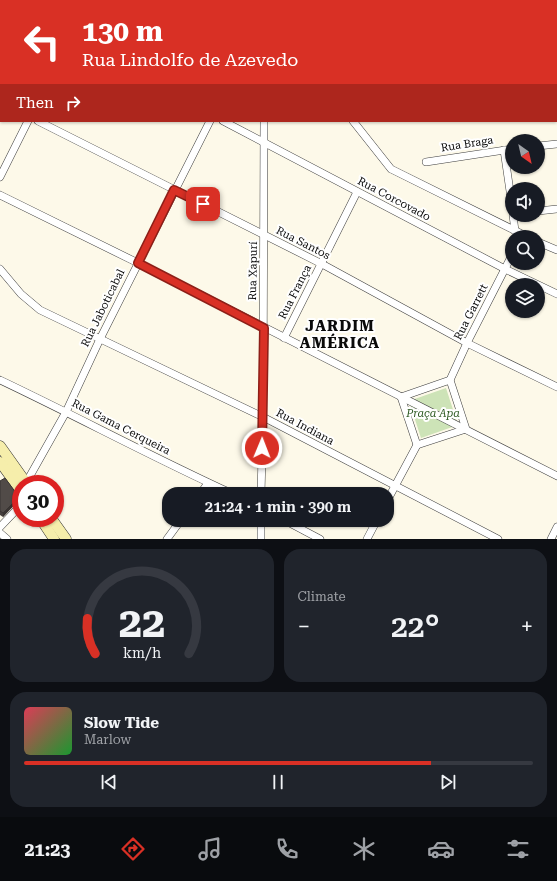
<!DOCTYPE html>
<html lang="en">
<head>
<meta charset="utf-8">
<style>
  :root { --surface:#171b24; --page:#20242c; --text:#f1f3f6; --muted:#9ea1a6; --line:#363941; --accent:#d93025 }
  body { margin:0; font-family:"Roboto Serif",serif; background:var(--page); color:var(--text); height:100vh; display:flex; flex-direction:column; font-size:15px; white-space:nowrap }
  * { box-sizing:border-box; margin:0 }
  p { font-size:13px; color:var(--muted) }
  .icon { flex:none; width:22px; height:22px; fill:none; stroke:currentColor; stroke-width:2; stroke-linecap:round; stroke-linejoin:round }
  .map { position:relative; height:539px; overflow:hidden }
  .panel { display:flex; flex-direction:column; gap:10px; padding:10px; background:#0d0f14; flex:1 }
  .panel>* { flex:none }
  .hud { position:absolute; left:0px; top:0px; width:557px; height:122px; box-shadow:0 1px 3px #0004; background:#d93025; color:#fff; overflow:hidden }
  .needle { width:26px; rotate:146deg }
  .controls { position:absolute; left:505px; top:134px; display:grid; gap:8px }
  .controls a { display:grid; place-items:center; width:40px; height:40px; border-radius:50%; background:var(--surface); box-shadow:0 1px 3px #0004; font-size:20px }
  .speed { position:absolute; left:12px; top:475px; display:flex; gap:8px; font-size:20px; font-weight:700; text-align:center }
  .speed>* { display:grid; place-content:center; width:52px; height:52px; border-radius:50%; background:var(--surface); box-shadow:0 1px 3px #0004; line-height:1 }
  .speed .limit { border:6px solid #d22; background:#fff; color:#111 }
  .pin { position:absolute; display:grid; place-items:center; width:34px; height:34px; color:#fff; margin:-17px; border-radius:8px; box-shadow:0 2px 6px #0006 }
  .me { position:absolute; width:44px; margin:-22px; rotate:1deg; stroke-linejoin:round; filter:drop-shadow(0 0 3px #0008) }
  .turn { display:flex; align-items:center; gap:14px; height:84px; padding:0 16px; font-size:18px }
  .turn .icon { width:52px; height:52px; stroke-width:2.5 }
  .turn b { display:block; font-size:28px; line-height:34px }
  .then { display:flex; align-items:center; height:38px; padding:0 16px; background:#0003; gap:8px; font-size:15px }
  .big { font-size:30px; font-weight:600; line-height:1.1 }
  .panel .widget { flex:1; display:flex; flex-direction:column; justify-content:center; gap:6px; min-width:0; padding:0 14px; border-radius:16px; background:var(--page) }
  .panel .dial { align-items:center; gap:0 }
  .dial svg { height:104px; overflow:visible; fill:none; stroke:var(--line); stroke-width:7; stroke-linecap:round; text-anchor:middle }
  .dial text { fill:var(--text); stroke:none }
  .song { display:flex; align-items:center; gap:12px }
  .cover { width:48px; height:48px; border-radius:6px; background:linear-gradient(135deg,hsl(350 70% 55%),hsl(130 70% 35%)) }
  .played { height:4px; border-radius:2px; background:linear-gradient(90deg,var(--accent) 80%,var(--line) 80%) }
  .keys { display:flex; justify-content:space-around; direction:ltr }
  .heat { display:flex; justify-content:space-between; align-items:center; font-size:22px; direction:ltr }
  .panel .tiles { flex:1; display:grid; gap:10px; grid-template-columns:1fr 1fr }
  .widget:last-child { grid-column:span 2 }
  .trip { position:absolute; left:162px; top:487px; width:232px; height:40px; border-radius:16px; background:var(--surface); box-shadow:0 1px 3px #0004; font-weight:600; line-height:40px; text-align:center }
  .tab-bar { display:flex; height:64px; justify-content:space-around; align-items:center; background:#090b0e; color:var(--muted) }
  .tab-bar .icon { width:28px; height:28px }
  .tab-bar .on { color:var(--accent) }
  .tab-bar b { font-size:18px; color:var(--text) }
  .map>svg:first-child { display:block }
</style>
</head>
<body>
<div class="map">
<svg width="557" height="539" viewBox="0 0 557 539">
  <rect width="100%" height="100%" fill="#fdf9e9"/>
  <path fill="#cde3b7" d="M446,388l12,37 -37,13 -12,-37z"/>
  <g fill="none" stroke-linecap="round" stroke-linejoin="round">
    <g stroke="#3d3d3d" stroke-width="8">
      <g id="street">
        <path d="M161,0l2,1"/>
        <path d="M259,0l3,1"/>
        <path d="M418,0l1,1"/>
        <path d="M486,0v1"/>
        <path d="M88,1l1,-1"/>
        <path d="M267,1v-1"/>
        <path d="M467,1l8,-1"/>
        <path d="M0,10l1,1"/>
        <path d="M556,65h1"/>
        <path d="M0,102h1"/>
        <path d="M38,121l137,69 147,74 145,79 90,44"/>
        <path d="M223,121l282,148 52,25"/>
        <path d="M353,121l38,48 137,68"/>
        <path d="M538,146l19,-2"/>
        <path d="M504,150l8,55"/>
        <path d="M426,162l86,-13"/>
        <path d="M0,177l28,-56"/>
        <path d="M0,195l138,68 419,213"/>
        <path d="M538,211l19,-2"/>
        <path d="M513,215l2,16"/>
        <path d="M538,242l19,8"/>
        <path d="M0,269l21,25 19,16 223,107 235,122"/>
        <path d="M284,338l73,-146"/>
        <path d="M0,380c78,37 154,78 233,114"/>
        <path d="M450,380l16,49 -49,16 -16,-48z"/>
        <path d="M450,380l17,-37 45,-88"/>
        <path d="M26,483l40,-71 34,-73 110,-218"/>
        <path d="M200,494l8,-11"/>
        <path d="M261,494l2,-77 1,-296"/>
        <path d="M387,501l30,-56"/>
        <path d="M261,520v19"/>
        <path d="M284,520l36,19"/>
        <path d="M0,527l21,-22"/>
        <path d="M0,533l7,6"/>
        <path d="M167,539l14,-19"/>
        <path d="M367,539l10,-19"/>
        <path d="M551,539l6,-12"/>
      </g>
    </g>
    <g stroke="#2c2c2c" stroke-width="11">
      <g id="secondary">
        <path d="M0,446l27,38"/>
        <path d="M0,462l21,29"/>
        <path d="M40,518l14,21"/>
        <path d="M51,518l15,21"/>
      </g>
    </g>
    <use href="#street" stroke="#fff" stroke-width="7"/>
    <use href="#secondary" stroke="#f6eeab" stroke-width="10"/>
  </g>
  <path fill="#46403e" d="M0,481l19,19 -16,17 -3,-2z"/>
  <path fill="#393432" d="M19,497v3l-16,17v-4z"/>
  <path fill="#514b48" stroke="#393432" d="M5,478l14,19 -16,16 -3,-2v-30z"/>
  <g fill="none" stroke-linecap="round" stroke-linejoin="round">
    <g stroke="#8d1f18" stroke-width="10">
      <path id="route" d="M203,204l-29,-14 -36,73 126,65 -2,120"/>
    </g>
    <use href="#route" stroke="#d93025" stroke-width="7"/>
  </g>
  <g text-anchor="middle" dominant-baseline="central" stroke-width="4" stroke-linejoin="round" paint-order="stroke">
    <g font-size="11" fill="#0a0a0a" stroke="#fff">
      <text transform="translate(467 144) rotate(-9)">Rua Braga</text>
      <text transform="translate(394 199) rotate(28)">Rua Corcovado</text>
      <text transform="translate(303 243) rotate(27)">Rua Santos</text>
      <text transform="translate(253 271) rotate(-89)">Rua Xapurí</text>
      <text transform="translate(295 292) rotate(-63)">Rua França</text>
      <text transform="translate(103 308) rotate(-64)">Rua Jaboticabal</text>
      <text transform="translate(471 312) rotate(-63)">Rua Garrett</text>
      <text transform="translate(121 427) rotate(27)">Rua Gama Cerqueira</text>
      <text transform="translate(305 427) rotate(28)">Rua Indiana</text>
    </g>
    <g font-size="11" font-style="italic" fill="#2d5a22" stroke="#fff">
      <text x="433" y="413">Praça Apa</text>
    </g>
    <g font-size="15" font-weight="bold" letter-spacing="1" fill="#0a0a0a" stroke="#fff">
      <text x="340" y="326">JARDIM<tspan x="340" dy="17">AMÉRICA</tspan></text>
    </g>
  </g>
</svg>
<div class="controls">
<a><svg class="needle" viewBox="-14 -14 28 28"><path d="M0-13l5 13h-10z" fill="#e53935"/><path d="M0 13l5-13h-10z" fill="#9ea1a6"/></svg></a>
<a><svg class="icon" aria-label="sound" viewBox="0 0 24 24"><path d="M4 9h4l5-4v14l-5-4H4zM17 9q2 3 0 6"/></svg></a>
<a><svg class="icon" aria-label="search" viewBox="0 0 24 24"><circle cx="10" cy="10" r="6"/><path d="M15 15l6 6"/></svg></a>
<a><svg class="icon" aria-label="layers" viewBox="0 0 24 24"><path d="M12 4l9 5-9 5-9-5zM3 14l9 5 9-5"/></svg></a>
</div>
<div class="speed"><div class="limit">30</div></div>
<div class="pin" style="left:203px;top:204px;background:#d93025"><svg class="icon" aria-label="arrive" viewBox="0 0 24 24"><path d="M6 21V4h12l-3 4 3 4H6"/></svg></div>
<svg class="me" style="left:262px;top:448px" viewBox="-20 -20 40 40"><circle r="17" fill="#d93025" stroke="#fff" stroke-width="3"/><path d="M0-11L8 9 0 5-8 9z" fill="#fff"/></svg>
<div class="trip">21:24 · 1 min · 390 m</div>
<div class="hud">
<div class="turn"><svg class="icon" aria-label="left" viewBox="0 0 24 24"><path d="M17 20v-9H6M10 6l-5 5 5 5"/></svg><div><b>130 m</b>Rua Lindolfo de Azevedo</div></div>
<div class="then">Then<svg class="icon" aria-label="right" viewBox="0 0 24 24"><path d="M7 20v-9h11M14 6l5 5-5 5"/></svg></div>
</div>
</div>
<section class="panel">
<div class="tiles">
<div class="widget dial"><svg viewBox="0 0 100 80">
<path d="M14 69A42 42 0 1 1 86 69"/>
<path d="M14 69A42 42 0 0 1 8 42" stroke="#d93025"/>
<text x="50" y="56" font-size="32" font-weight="700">22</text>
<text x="50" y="72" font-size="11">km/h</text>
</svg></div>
<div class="widget"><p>Climate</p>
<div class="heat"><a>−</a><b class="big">22°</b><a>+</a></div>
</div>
<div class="widget">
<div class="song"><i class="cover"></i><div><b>Slow Tide</b><p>Marlow</p></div></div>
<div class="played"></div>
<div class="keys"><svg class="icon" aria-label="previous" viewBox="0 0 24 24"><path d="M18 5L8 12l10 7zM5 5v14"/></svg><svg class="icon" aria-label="pause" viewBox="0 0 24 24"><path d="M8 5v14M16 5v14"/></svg><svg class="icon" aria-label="next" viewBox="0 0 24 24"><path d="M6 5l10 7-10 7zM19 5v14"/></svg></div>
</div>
</div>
</section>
<nav class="tab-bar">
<b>21:23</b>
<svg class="icon on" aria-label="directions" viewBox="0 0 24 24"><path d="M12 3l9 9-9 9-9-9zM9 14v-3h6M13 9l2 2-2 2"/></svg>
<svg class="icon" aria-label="music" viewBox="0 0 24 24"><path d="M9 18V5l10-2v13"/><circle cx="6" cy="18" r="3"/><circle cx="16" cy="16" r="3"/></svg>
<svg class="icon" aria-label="phone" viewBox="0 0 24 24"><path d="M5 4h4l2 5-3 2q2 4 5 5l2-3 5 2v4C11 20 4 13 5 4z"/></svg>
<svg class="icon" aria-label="climate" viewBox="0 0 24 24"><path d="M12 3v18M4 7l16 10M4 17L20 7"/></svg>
<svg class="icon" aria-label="car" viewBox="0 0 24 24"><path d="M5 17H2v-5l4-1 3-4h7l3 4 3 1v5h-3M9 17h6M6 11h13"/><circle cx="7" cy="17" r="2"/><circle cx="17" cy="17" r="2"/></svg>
<svg class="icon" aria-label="filters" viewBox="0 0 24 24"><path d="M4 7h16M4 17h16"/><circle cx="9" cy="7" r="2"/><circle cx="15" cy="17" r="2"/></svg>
</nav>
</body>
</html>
